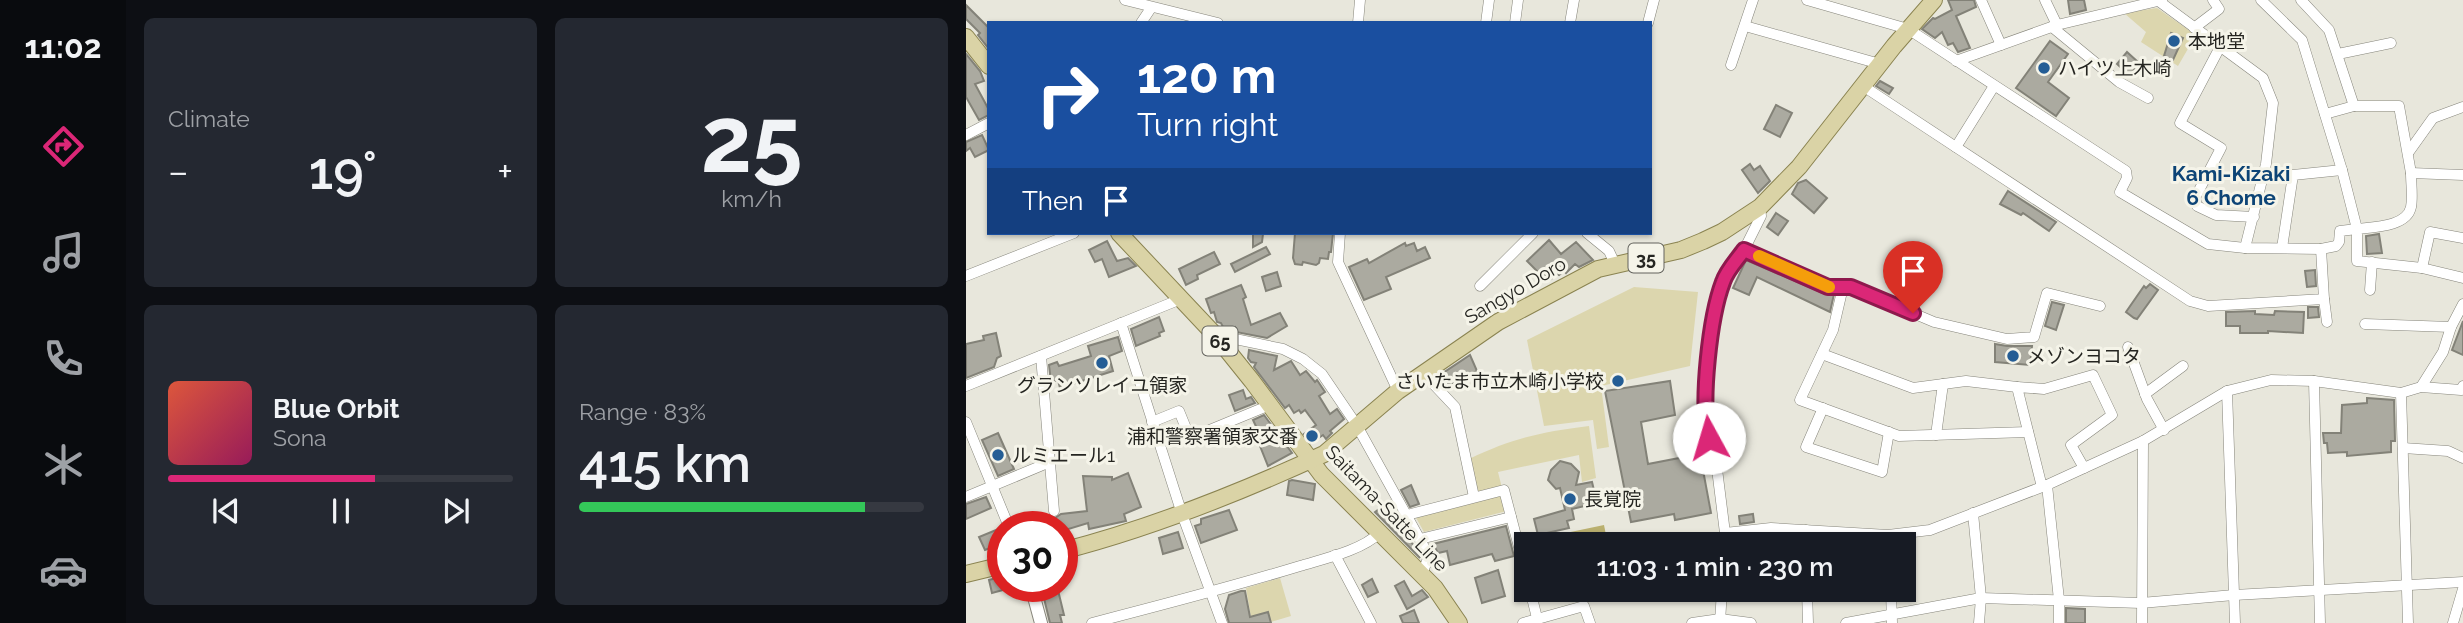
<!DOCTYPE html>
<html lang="en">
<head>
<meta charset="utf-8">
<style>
  :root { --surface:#171b24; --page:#242831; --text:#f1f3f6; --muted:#9ea1a6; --line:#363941; --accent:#db2777 }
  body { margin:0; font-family:Raleway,"Noto Sans JP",sans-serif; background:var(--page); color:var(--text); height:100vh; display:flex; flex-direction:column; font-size:26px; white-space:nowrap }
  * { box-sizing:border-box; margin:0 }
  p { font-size:23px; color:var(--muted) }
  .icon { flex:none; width:38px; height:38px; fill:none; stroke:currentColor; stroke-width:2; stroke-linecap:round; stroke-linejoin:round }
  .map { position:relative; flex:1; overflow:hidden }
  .panel { display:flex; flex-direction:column; gap:18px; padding:18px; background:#0d0f14; width:840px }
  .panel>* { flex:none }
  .guide { position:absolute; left:21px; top:21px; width:665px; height:214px; border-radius:0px; box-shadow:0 2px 5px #0004; background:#1a4fa0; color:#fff; overflow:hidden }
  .speed { position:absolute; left:21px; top:511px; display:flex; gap:14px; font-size:35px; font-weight:700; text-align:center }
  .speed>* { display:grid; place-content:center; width:91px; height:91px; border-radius:50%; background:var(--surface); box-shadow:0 2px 5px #0004; line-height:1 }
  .speed .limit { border:10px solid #d22; background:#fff; color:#111 }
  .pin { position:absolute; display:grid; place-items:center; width:60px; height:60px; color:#fff; margin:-72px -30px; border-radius:50% 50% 50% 0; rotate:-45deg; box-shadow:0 0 7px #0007 }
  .pin .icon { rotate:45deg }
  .me { position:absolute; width:77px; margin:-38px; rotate:354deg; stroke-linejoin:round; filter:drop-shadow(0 0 5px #0008) }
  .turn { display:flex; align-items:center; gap:24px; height:147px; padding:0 35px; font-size:32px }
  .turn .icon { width:91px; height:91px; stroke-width:2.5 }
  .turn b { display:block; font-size:49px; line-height:60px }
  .then { display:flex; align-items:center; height:66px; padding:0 35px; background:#0003; gap:14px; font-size:26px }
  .big { font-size:52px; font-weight:600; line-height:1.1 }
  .panel .widget { flex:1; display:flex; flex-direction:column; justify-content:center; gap:10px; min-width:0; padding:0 24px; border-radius:10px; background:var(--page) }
  .panel .dial { align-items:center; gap:0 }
  .dial b { font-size:91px; line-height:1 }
  .song { display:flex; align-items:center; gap:21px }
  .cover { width:84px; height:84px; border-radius:10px; background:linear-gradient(135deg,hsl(10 70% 55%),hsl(330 70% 35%)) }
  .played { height:7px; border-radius:4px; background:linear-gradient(90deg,var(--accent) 60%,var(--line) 60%) }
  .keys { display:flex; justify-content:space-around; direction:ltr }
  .heat { display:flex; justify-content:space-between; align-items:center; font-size:38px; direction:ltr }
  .charge { height:10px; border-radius:5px; background:linear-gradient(90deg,#34c759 83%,var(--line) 0) }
  .panel .tiles { flex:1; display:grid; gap:18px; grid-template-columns:repeat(2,1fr) }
  .trip { position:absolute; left:548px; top:532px; width:402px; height:70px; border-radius:0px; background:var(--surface); box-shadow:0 2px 5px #0004; font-weight:600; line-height:70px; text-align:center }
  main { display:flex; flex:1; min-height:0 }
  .dock { display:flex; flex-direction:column; width:126px; justify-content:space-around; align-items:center; background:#090b0e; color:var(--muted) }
  .dock .icon { width:49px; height:49px }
  .dock .active { color:var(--accent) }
  .dock b { font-size:32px; color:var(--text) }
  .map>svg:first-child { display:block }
</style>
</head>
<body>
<main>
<nav class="dock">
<b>11:02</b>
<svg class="icon active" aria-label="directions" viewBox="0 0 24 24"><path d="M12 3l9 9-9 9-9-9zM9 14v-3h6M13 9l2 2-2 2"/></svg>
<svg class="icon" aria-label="music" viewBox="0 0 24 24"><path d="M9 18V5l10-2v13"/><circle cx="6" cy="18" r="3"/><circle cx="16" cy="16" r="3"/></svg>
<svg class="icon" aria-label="phone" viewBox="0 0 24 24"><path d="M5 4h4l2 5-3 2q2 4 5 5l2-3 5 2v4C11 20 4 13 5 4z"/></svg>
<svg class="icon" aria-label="climate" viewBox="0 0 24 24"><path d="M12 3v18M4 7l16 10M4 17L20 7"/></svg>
<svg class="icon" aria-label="car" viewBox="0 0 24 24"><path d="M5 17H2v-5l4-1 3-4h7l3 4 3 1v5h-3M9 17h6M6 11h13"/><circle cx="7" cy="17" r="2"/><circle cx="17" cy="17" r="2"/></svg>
</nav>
<section class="panel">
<div class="tiles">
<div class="widget"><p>Climate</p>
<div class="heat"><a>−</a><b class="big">19°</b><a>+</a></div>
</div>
<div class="widget dial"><b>25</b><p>km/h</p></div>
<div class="widget">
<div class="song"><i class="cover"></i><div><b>Blue Orbit</b><p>Sona</p></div></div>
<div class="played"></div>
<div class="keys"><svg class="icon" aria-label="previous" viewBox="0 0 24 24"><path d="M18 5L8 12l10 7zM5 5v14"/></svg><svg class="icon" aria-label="pause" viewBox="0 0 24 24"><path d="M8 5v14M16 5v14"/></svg><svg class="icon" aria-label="next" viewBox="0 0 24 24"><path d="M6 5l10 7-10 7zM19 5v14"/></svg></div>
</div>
<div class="widget"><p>Range · 83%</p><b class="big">415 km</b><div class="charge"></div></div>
</div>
</section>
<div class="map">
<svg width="1497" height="623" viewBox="0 0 1497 623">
  <rect width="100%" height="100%" fill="#e8e7dc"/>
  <g fill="#dcd6ae">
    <path d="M1191,8l39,27 -18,31 -37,-24 5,-10 -22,-19z"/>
    <path d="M668,287l64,5 -8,74 -89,20 8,61 -12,2 -4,-29 -49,6 -17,-86z"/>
    <path d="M623,426l7,52 -14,4 -3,-27 -81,17 4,16 -24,6 -9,-35c44,-21 72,-27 120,-33z"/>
    <path d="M537,494l4,17 -83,21 -9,-16z"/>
    <path d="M314,578l11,38 -24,7h-15l-6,-35z"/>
  </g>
  <path fill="#bab06f" d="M638,525l3,15 -19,4h-25l-2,-10z"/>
  <g fill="#abaaa0" stroke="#838278" stroke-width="2">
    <path d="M982,0h26l2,7 -20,9 14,32 -12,4 -5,-9 -5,2 -6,-13 -7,6 -13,-9 11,-11 2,1 17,-9z"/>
    <path d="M1102,0h16l2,10 -16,4z"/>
    <path d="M0,5l21,21 2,-2v25l-11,-14 2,-2 -14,-14z"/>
    <path d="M1205,33l12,5 -10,22 -9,-4z"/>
    <path d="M1084,41l18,13 -20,28 21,16 -13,18 -40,-28z"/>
    <path d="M1161,52l12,11 -9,13 -13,-12z"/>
    <path d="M0,54l14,17 4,10 -9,3 14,26v5l-10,5 -13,-23z"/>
    <path d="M914,81l13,7 -4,6 -13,-8z"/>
    <path d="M810,105l16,8 -12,24 -16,-8z"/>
    <path d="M16,135l7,15 -14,7 -5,-9 -4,3v-9z"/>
    <path d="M784,164l4,6 6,-4 10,15 -12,12 -16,-23z"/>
    <path d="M840,180l21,18 -13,15 -22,-19 6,-11z"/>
    <path d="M1042,191l48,31 -7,9 -26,-18 -2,2 -21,-11z"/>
    <path d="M810,213l12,8 -10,14 -11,-8z"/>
    <path d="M287,233l10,1 -1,8 -9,5z"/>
    <path d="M329,233h38l-2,19h-2l-1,7 -8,-1 -1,5 -3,2 -13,-3 -1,3 -7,-1 -2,-6z"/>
    <path d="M1413,234l3,19 -15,1 -1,-18z"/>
    <path d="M583,240l12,14 15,-12 17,18 -14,7 -4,-3 -9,9 -2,-2 -5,4 -2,-1 -7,6 -7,-7 -2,2 -14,-14z"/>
    <path d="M141,241l10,20 11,-3 8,8 -27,11 -7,-18 -7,3 -6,-12z"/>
    <path d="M439,243l1,3 8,-3 3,8 8,-4 5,11 -44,19 5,12 -27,11 -15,-33 18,-8 2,4z"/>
    <path d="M300,247l4,7 -35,18 -4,-8z"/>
    <path d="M248,252l6,12 -23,11 1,4 -12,6 -7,-16z"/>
    <path d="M780,260l79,34h9l-4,18 -73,-35 -8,18 -16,-7z"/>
    <path d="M1349,270l1,16 -9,1 -2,-16z"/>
    <path d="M311,272l4,14 -15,5 -4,-14z"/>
    <path d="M1184,284l8,6 -21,29 -3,-1 -8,-6 18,-26 2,2z"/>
    <path d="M275,285l5,12 -3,2 8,26 29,-12 7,13 -20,12 -31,-6 -1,-5 -11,2 -3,-6 -4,-1 -3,-10 -3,1 -5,-14z"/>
    <path d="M1086,302l12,3 -8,25 -11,-4z"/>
    <path d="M1342,307h10l1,10 -11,1z"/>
    <path d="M1289,311v3l19,1 1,-4 29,1 -1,21 -35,-2v2h-28v-7h-14v-14z"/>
    <path d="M193,317l5,14 -5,2 1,3 -24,10 -5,-17z"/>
    <path d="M1497,321v34l-11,-5z"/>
    <path d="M30,333l5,23 -4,2 -3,9 -28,11v-34l18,-4 -1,-4z"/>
    <path d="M152,337l4,14 -13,5 4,15 -53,17 -2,-8 -7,2 -2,-17 8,-3 2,4 32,-10 -3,-10z"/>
    <path d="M1029,344l12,2h25l-2,19 -35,-3z"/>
    <path d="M283,350l28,6 -3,14 17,-9 9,14 6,-4 9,11 2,-2 8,12 -6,4 11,18 7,-5 7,10 -14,12 2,2 -6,6 -3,-4 -12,8 -7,-9 12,-9 -11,-15 -4,3 -2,-3 -5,3 -5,-8 -4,3 -31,-41 2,-4 -5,-1 -3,-4z"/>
    <path d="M504,355l7,16 -31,15 -9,-9z"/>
    <path d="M704,381l5,34 -34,7 7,42 52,-10 11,59 -36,7 -1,-6 -43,8 -26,-131z"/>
    <path d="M277,390l3,9 5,-2 4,6 -20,8 -6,-16z"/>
    <path d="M1401,398l27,2 1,41h-4v11l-44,4v-4l-19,1 -1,-10h-3l-1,-10h18l1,-28 25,-2z"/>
    <path d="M298,415l28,38 -24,13 -10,-25 4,-2 -9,-19z"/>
    <path d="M32,433l16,36 -16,7 -16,-36z"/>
    <path d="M594,461l11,3 8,8 -3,13 16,-3 5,21 -25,6 2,10 -7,2 2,7 -31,7 -4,-16 31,-9 -5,-22 -4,1 -8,-9 3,-10z"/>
    <path d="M162,473l13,34 -17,7 2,7 -37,8 -1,-6 -26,8v-4h-38v-3l25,-7 6,1 6,-4 26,-3 -4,-35 29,1v3z"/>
    <path d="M326,480l23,4 -2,16 -26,-5 2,-14z"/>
    <path d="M445,485l8,19 -9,3 -9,-17z"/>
    <path d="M20,497l5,11 -25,11v-15z"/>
    <path d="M424,501l8,14 -2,1 5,6 19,36 -45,-46z"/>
    <path d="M263,510l8,20 -36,13 -6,-17 6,-2v-5z"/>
    <path d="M787,514l1,8 -14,2 -1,-8z"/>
    <path d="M540,526l8,30 -19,5 -3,-7 -42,11 -3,-14 -9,2 -5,-9z"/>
    <path d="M35,528l2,15 -18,7 -6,-13z"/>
    <path d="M212,532l5,16 -20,6 -4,-16z"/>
    <path d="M532,570l7,26 -23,7 -7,-25z"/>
    <path d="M37,576v14l-11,3 -3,-13z"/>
    <path d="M406,579l6,13 -10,5 -6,-12z"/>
    <path d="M438,581l8,15 10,-6 6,7 -21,12 -12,-23z"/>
    <path d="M75,586h16l7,29h-4l2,8h-12z"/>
    <path d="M275,591h4l5,26 18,-5 3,11h-42l-4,-14 4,-14z"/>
    <path d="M1100,608l19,1v14h-19z"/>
    <path d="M448,610l5,13h-16l-3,-7z"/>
  </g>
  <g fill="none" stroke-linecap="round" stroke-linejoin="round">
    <g stroke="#86857b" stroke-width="11">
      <g id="minor">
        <path d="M159,0l93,23"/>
        <path d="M841,0l101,29 218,142 1,7 -7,14 88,52 37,4 76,1 15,-3 3,-4 1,-11 17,-2 -15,-59 -40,-130 -41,-40"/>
        <path d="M1015,0l20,45"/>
        <path d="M1079,0l12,25"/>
        <path d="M1335,0l28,30 25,76"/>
        <path d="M1194,2l103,76 10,25 -7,61 -21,84"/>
        <path d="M175,23l10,-15"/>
        <path d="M392,23l2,-23"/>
        <path d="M520,23l3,-23"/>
        <path d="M549,23l3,-23"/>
        <path d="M604,23l4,-23"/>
        <path d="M682,23l6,-23"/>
        <path d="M779,26l135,38"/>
        <path d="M1086,27l67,55 29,16"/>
        <path d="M1228,28l25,-19 -6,-9"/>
        <path d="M1254,47l-40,76 41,25 -26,50 2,8 19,9 38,2"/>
        <path d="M1372,54l53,-11"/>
        <path d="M990,61l101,-36 105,-25"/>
        <path d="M765,65l22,-65"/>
        <path d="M897,86l327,215 18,5 116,-7 -3,-50"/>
        <path d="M1359,114l29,-8h45l12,67"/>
        <path d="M0,135l23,-12"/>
        <path d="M990,147l38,-61"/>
        <path d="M1442,153l25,-35 30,-11"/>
        <path d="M1497,175l-52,-2c0,11 2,24 0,34 -4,20 -38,20 -54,22v32l65,7 41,10"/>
        <path d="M374,233l-2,29 60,129"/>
        <path d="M621,233l22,18 6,13"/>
        <path d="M1316,248l11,-73 49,-5"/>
        <path d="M778,250l84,37h23l83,35 73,17 27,-2 13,-44 53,13"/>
        <path d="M1456,268l8,-36 33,6"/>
        <path d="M0,276l108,-43"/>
        <path d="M514,286l53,-53"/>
        <path d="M877,287l-10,43 -33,70 99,36 129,-4"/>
        <path d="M1404,290l2,-28"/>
        <path d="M1358,299l3,23"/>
        <path d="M155,323l61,191 40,109"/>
        <path d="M1399,324l86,3"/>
        <path d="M250,335l67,14 20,10 19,15 34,50 73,132 -7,18"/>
        <path d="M1162,347l19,52 17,31"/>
        <path d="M856,354l91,34 53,-7 51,6"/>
        <path d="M75,356l13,155"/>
        <path d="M457,373l32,34 19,90"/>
        <path d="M1348,381l6,242"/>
        <path d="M0,386l215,-87"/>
        <path d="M1455,387l22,-35 8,-25 12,-23"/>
        <path d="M1261,391l8,232"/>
        <path d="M1435,393l7,230"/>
        <path d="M1179,394l38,-28"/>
        <path d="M857,408l-17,39 76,25 7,-40"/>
        <path d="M0,422l43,105"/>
        <path d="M186,422l27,-11 11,27 80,-33"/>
        <path d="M970,435l7,-51"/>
        <path d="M1437,448l45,3 15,7"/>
        <path d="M1081,485l12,115v23"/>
        <path d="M1076,487l-25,-100 27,2 49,-14 19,40 -41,30 13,23"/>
        <path d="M0,497l84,-35"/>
        <path d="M1007,513l8,85 -2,25"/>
        <path d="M441,515l97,-25 22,84"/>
        <path d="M840,530v14"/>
        <path d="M759,533l46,-5 117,7 42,-5 117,-45 96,-44 84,-50 44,-11 43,1 87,12 20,-6 40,3 2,-4"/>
        <path d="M454,539l91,-22"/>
        <path d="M758,544l1,-11 -8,-64 -13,-49 9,-108 11,-34 20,-28 17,-34 -1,-9"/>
        <path d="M369,555l36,68"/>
        <path d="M564,590l7,28"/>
        <path d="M841,590l1,33"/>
        <path d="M925,590l1,33"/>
        <path d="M754,622l2,-32"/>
        <path d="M126,623c70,-18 139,-36 208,-57 23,-7 63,-16 79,-33"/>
        <path d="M557,623l61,-17 6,17"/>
        <path d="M726,623l28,-4 31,4"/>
        <path d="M880,623l135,-25 160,5 93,-8 229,-13"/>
        <path d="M1176,623l1,-182"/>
        <path d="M1487,623l10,-34"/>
      </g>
    </g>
    <g stroke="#86857b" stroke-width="14">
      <path id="tertiary" d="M65,586l10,37"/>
    </g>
    <g stroke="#8a8350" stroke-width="18">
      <g id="primary">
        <path d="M0,37l23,29"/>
        <path d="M153,233l96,102 37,46 69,93 114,114 24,35"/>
        <path d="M96,551c90,-23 177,-58 262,-97l74,-63 100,-69 100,-53 83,-19 22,-9 19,-9 38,-25 39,-40 95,-121 40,-46"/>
        <path d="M0,574l37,-9"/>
      </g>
    </g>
    <use href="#minor" stroke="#fff" stroke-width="10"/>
    <use href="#tertiary" stroke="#fff" stroke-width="12"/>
    <use href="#primary" stroke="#dad3a6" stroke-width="16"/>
  </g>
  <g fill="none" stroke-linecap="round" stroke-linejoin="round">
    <g stroke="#8e194d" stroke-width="18">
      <path id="route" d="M743,438c-9,-35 1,-122 14,-156 4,-12 14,-22 21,-32l84,37h23l62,26"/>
    </g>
    <use href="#route" stroke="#db2777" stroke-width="12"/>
    <path stroke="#f59e0b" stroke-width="12" d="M793,256l70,31"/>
  </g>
  <g fill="#245d95" stroke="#f5f4e9" stroke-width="2.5">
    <circle cx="1208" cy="41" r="7"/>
    <circle cx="1078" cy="68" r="7"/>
    <circle cx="1047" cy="356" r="7"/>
    <circle cx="136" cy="363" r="7"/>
    <circle cx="652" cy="381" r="7"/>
    <circle cx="346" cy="436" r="7"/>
    <circle cx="32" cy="455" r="7"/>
    <circle cx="604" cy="499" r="7"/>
  </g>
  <g text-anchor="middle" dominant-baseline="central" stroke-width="6" stroke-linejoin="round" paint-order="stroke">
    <g fill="#f5f4e9" stroke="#63635d" stroke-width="2">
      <rect x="662.5" y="243.5" width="35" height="29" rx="5"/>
      <rect x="236.5" y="326.5" width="35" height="29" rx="5"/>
    </g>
    <g font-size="18" font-weight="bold" fill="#252521">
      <text x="680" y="258">35</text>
      <text x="254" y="341">65</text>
    </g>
    <g font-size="19" fill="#252521" stroke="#f5f4e9" text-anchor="start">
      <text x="1222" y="41">本地堂</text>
      <text x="1092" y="68">ハイツ上木崎</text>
      <text x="1061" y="356">メゾンヨコタ</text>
      <text x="638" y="381" text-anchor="end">さいたま市立木崎小学校</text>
      <text x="136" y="385" text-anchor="middle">グランソレイユ領家</text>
      <text x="332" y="436" text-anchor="end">浦和警察署領家交番</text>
      <text x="46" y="455">ルミエール1</text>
      <text x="618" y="499">長覚院</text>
    </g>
    <g font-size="19" fill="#252521" stroke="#f5f4e9">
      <text transform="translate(549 290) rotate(-30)">Sangyo Doro</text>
      <text transform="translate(421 508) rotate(46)">Saitama-Satte Line</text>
    </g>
    <g font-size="21" font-weight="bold" fill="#0d4476" stroke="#f5f4e9">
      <text x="1265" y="173">Kami-Kizaki<tspan x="1265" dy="24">6 Chome</tspan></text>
    </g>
  </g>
</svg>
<div class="speed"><div class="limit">30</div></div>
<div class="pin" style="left:947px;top:313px;background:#d93025"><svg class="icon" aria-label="arrive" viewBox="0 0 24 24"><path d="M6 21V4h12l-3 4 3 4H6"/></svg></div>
<svg class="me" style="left:743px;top:438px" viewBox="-20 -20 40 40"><circle r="19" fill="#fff"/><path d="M0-13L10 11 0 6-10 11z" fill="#db2777"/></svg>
<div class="trip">11:03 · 1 min · 230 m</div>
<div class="guide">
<div class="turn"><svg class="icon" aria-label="right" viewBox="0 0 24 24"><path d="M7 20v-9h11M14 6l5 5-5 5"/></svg><div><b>120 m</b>Turn right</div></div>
<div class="then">Then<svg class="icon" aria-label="arrive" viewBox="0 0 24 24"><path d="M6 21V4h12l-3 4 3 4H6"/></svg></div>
</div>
</div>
</main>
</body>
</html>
